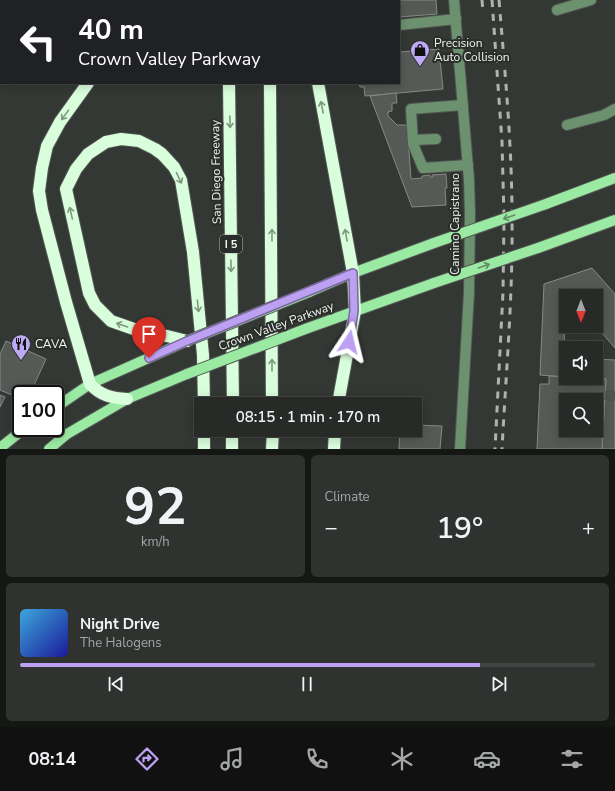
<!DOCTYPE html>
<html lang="en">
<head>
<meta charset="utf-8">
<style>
  :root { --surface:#272a27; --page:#2f322f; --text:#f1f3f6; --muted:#a4a7a7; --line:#434644; --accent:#bca0f2 }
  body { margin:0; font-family:"Nunito Sans",sans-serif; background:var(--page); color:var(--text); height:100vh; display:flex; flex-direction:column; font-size:15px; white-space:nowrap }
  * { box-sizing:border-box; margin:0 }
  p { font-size:13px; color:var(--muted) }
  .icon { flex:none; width:22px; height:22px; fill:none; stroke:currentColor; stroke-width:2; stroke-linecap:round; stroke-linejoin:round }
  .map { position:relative; height:449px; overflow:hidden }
  .drawer { display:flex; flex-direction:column; gap:6px; padding:6px; background:#151715; flex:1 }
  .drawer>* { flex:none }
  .top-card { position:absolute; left:0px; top:0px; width:400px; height:84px; box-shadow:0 2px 10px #0003,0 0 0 1px var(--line); background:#202124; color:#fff; overflow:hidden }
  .needle { width:26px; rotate:180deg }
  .controls { position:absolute; left:559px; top:289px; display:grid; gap:8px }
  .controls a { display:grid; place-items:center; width:44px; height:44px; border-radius:0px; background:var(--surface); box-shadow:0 2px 10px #0003,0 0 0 1px var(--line); font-size:20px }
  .speed { position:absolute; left:12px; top:385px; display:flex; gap:8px; font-size:20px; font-weight:700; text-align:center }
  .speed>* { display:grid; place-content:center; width:52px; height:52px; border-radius:50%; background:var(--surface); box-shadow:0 2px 10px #0003,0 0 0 1px var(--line); line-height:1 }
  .speed .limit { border:2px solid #111; border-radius:6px; background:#fff; color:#111 }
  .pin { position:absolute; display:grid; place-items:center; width:34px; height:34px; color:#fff; margin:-41px -17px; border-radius:50% 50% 50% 0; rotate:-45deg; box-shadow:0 0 4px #0007 }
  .pin .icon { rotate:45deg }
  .me { position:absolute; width:44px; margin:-22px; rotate:10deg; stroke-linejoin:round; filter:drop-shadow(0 0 3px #0008) }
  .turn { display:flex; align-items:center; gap:14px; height:84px; padding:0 12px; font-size:18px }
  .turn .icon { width:52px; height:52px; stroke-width:2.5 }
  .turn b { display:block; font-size:28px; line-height:34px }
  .big { font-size:30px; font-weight:600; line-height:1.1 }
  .drawer .tile { flex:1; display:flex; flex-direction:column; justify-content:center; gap:6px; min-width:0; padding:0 14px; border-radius:6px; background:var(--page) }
  .drawer .dial { align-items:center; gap:0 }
  .dial b { font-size:52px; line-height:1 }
  .song { display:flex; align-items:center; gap:12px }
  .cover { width:48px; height:48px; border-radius:6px; background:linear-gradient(135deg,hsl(200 70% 55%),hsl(240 70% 35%)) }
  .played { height:4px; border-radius:2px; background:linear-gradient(90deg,var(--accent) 80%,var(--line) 80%) }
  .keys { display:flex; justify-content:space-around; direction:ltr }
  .heat { display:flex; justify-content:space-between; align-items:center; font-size:22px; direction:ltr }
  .drawer .tiles { flex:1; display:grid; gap:6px; grid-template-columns:1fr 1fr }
  .tile:last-child { grid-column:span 2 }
  .trip { position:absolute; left:194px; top:397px; width:228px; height:40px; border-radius:0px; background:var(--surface); box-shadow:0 2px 10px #0003,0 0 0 1px var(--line); font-weight:600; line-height:40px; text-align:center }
  .tab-bar { display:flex; height:64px; justify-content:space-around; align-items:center; background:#101110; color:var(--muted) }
  .tab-bar .icon { width:28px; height:28px }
  .tab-bar .active { color:var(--accent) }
  .tab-bar b { font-size:18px; color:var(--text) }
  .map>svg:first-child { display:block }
</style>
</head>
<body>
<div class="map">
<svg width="615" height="449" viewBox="0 0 615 449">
  <rect width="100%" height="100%" fill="#343834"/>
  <g fill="#555a56" stroke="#858a86" fill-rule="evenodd">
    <path d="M361,0h75l1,14 -38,3v-16h-38z"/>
    <path d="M439,49l4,40 -78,7 -1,-9h-4l-1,-4h40v-31z"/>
    <path d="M396,93l1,10h-5v8l-4,1v4l9,9h10l4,54 11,-1v-2l8,-1v2h3l-1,-2 14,-1 1,14h-2l1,17 -34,2 -42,-111z"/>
    <path d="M592,268l23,26v54l-19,-22v-30h-30v3h-1l-1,58h2v20l-26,-2 4,-91z"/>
    <path d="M6,341l40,18 -16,35h-9v5l-21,-9v-36z"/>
    <path d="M596,359l19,1v89h-13l4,-70 -22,-1h12z"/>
    <path d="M549,376l17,1v1l40,1 -4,70h-65l3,-65h9zM566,400h30v30h-30z"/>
    <path d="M0,395l5,2 -5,10z"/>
    <path d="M415,425l27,1 -2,23h-41l1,-19h15z"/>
  </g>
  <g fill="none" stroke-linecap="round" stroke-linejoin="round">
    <path stroke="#505450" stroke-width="10" stroke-dasharray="10 5" stroke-linecap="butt" d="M605,395l10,1"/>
    <g stroke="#525652" stroke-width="12">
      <g id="minor">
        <path d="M353,0v1"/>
        <path d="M454,0l15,180 1,33 -1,80 -9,156"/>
        <path d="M557,10l34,-10"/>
        <path d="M399,25l57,-6"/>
        <path d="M463,105l-52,4 2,35 10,24 45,-3"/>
        <path d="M567,125l37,-10 11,-6"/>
        <path d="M413,140l23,-1"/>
      </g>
    </g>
    <g stroke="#525652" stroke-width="12">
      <g id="major">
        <path d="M546,204l69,-26"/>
        <path d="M538,248l77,-28"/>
        <path d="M309,292l44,-19 81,-30"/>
        <path d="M308,328l126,-45"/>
        <path d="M55,408l35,-24 97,-43"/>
        <path d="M0,448l25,-20"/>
        <path d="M49,449l18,-15 60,-35 60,-25"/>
      </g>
    </g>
    <g stroke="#525652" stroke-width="14">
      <g id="highway">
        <path d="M228,0v1"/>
        <path d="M269,0v1"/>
        <path d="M307,0v1"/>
        <path d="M145,1v-1"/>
        <path d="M88,83l-28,39 -13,24 -5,22 -3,23 3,19 24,92 24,82c11,12 22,14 37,15"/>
        <path d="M229,83l4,321"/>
        <path d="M270,83l2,321"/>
        <path d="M318,83l35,190 2,38 -17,93"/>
        <path d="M187,341l-20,-5 -19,-2 -37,-13 -16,-16 -6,-12 -23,-104 10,-20 12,-15 18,-12 15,-3 18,2 16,8 7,5 12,13 7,13 12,72 10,103 1,49"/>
        <path d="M204,449v-19"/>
        <path d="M232,449v-19"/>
        <path d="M272,449l1,-19"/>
        <path d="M334,449l1,-19"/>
      </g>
    </g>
    <use href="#minor" stroke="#6b916f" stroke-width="10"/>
    <use href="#major" stroke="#9beaa3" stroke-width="10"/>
    <use href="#highway" stroke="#d9fedc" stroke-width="12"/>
    <g stroke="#afb2af" stroke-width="3" stroke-dasharray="7 7" stroke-linecap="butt">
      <path d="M482,0l1,13"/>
      <path d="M492,0l10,142 2,76 -1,74 -8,157"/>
      <path d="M499,0c6,73 13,145 13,218 1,77 -6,154 -10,231"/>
    </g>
    <g stroke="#525652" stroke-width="12" stroke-linecap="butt">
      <g id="major-bridge">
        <path d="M434,243l112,-39"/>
        <path d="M434,283l104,-35"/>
        <path d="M187,341l122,-49"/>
        <path d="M187,374l121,-46"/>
      </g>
    </g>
    <use href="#major-bridge" stroke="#9beaa3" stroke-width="10"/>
  </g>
  <defs><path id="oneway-shaft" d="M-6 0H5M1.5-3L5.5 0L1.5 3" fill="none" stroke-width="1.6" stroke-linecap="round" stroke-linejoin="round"/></defs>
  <g stroke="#829683">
    <use href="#oneway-shaft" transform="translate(322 107) rotate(-101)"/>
    <use href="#oneway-shaft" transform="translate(65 115) rotate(126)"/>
    <use href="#oneway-shaft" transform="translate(230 122) rotate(89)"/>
    <use href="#oneway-shaft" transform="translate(179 178) rotate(65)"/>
    <use href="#oneway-shaft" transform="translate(71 213) rotate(-103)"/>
    <use href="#oneway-shaft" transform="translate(272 235) rotate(-90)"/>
    <use href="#oneway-shaft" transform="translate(346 235) rotate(-101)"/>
    <use href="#oneway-shaft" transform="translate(231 266) rotate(89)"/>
    <use href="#oneway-shaft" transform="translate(198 306) rotate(84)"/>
    <use href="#oneway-shaft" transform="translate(122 325) rotate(-161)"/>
    <use href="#oneway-shaft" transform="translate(272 365) rotate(-90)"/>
  </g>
  <g stroke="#628c66">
    <use href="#oneway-shaft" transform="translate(509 217) rotate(161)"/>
    <use href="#oneway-shaft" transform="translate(484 266) rotate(-19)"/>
  </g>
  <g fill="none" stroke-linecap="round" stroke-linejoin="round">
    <g stroke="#7a689d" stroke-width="10">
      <path id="route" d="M149,358l38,-17 166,-68 1,38 -5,31"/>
    </g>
    <use href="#route" stroke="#bca0f2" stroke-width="7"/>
  </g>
  <defs>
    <g id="shop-pin" transform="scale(1)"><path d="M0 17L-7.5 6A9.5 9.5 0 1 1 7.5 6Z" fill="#bea9f4" stroke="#2a2e2a"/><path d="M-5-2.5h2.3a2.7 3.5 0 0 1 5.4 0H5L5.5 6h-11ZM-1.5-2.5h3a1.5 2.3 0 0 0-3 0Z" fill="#111"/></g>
    <g id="restaurant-pin" transform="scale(1)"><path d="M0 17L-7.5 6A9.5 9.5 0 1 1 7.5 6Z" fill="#bea9f4" stroke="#2a2e2a"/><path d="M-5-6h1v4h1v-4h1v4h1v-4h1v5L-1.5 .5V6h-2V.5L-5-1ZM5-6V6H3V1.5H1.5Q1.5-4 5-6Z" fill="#111"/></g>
  </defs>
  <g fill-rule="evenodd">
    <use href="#shop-pin" x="420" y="50"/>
    <use href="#restaurant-pin" x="21" y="344"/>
  </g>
  <g text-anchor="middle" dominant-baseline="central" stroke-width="4" stroke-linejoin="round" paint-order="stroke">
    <rect fill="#2a2e2a" stroke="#b5b9b5" stroke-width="1" x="220" y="235" width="22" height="18" rx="3"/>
    <g font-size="11" font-weight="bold" fill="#f1f4f1">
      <text x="231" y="244">I 5</text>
    </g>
    <g font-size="12" fill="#f1f4f1" stroke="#2a2e2a" text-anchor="start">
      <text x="434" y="43">Precision<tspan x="434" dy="14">Auto Collision</tspan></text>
      <text x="35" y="344">CAVA</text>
    </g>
    <g font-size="12" fill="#f1f4f1" stroke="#2a2e2a">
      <text transform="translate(216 172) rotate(-91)">San Diego Freeway</text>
      <text transform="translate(455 224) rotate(-90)">Camino Capistrano</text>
      <text transform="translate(276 326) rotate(-20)">Crown Valley Parkway</text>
    </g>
  </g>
</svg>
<div class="controls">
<a><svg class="needle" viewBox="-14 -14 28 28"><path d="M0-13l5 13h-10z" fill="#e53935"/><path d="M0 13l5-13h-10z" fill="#a4a7a7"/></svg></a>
<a><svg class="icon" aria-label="sound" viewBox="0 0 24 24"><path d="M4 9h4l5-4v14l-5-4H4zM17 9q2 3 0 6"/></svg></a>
<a><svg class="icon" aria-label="search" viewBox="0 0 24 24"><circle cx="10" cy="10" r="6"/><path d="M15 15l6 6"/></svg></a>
</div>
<div class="speed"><div class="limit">100</div></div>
<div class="pin" style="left:149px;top:358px;background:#d93025"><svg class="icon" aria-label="arrive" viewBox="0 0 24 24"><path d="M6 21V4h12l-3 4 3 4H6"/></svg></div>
<svg class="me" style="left:349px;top:342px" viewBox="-20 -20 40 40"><path d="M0-17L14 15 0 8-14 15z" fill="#bca0f2" stroke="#fff" stroke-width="4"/></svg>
<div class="trip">08:15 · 1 min · 170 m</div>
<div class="top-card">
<div class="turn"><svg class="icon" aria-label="left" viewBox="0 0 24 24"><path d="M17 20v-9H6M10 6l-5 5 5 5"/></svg><div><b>40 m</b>Crown Valley Parkway</div></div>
</div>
</div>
<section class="drawer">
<div class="tiles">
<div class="tile dial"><b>92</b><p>km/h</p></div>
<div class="tile"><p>Climate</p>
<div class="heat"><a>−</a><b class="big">19°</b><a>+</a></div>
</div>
<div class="tile">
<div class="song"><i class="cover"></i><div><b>Night Drive</b><p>The Halogens</p></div></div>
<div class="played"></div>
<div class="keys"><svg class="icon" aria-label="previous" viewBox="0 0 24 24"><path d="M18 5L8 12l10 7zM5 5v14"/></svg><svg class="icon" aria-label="pause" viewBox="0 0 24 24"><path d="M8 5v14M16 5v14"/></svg><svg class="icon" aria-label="next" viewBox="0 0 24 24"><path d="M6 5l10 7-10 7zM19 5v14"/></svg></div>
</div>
</div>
</section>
<nav class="tab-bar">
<b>08:14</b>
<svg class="icon active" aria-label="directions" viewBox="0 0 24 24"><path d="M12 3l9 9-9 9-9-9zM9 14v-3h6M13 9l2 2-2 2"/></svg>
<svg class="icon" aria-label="music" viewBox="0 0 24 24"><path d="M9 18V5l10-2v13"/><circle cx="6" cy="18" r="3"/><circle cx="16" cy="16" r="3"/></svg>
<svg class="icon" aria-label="phone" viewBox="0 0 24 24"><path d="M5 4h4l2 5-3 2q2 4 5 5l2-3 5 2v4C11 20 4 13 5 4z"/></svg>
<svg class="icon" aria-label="climate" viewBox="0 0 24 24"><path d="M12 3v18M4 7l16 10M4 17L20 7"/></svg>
<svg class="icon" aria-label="car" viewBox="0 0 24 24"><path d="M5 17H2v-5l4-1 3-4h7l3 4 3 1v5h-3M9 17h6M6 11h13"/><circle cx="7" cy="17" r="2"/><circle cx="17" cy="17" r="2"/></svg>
<svg class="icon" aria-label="filters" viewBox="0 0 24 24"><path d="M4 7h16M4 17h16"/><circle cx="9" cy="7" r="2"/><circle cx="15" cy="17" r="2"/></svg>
</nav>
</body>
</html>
